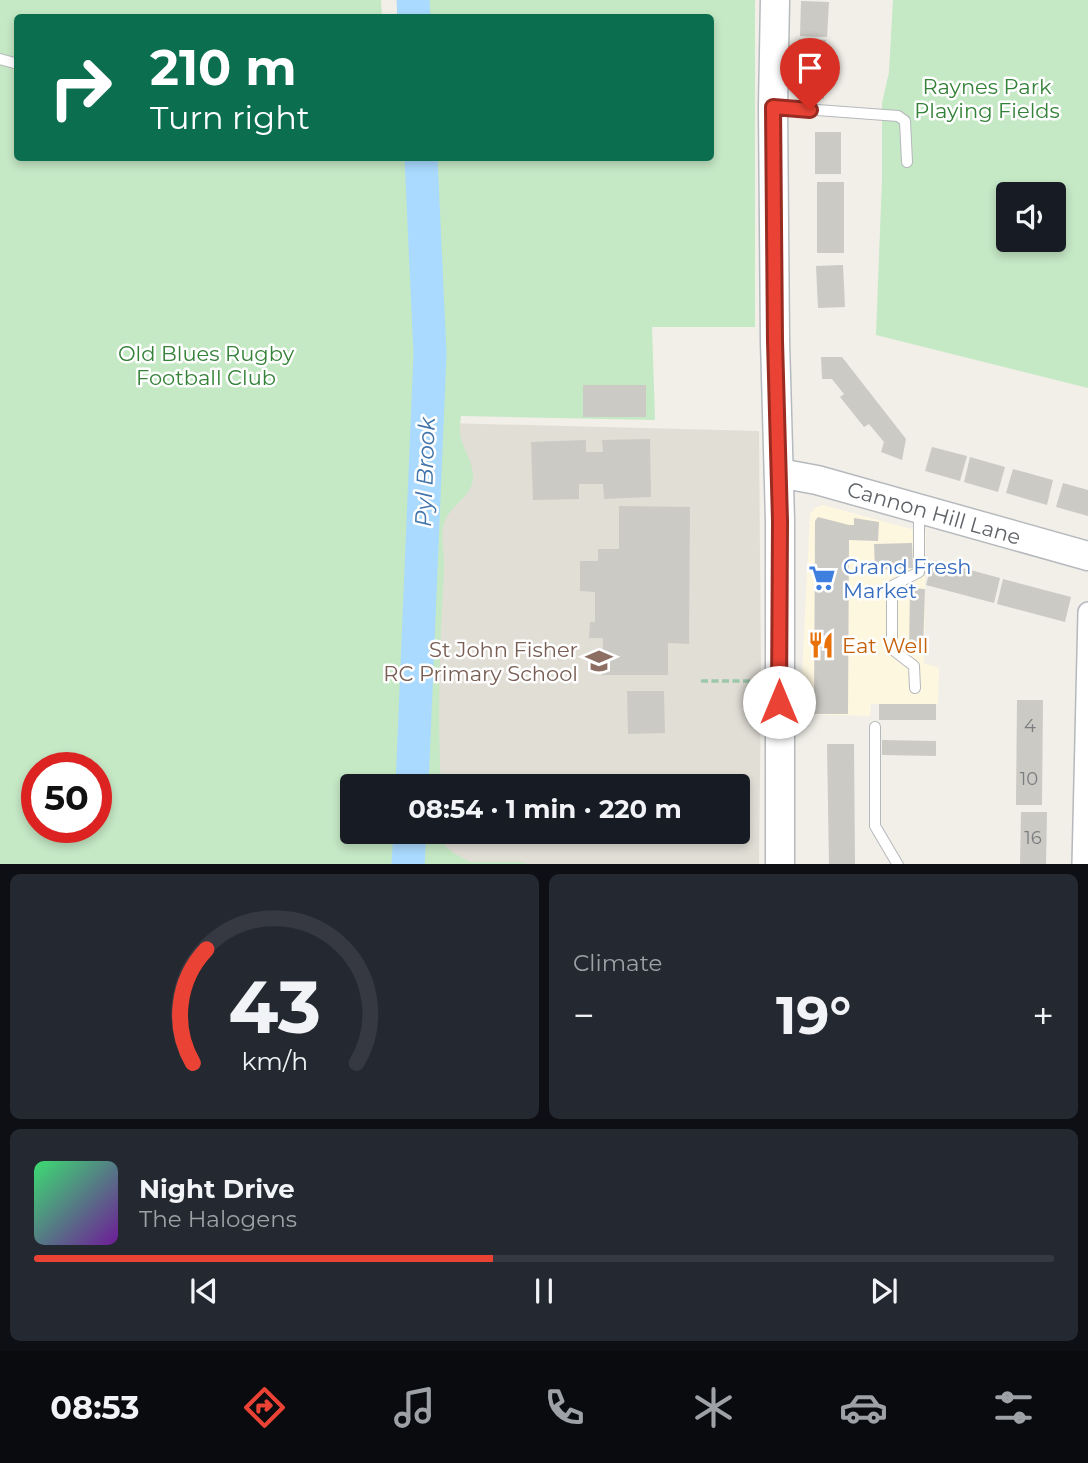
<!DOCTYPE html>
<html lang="en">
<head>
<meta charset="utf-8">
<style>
  :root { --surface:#171b24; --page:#242831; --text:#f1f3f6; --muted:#9ea1a6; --line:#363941; --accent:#ea4335 }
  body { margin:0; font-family:Montserrat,sans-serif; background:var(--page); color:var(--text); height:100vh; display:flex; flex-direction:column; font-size:26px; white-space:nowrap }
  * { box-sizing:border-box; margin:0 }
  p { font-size:23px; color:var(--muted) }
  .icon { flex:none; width:38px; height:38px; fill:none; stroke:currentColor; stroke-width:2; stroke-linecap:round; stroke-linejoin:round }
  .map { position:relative; height:864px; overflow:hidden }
  .sheet { display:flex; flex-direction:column; gap:10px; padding:10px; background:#0d0f14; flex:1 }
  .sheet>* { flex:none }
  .top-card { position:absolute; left:14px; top:14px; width:700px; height:147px; border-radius:7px; box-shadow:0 4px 10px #0003; background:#0b6e4f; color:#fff; overflow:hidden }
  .fabs { position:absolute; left:996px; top:182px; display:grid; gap:14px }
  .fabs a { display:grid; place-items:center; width:70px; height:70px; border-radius:7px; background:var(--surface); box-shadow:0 4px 10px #0003; font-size:35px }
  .speed { position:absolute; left:21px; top:752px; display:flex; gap:14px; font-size:35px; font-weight:700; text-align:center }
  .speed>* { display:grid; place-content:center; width:91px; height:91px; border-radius:50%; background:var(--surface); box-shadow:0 4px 10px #0003; line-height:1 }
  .speed .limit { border:10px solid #d22; background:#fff; color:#111 }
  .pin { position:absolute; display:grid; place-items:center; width:60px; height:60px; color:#fff; margin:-72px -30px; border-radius:50% 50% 50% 0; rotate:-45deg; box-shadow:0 0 7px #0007 }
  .pin .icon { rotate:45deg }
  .me { position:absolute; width:77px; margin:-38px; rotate:0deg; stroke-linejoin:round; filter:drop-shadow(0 0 5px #0008) }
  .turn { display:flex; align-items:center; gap:24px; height:147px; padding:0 21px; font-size:32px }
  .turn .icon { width:91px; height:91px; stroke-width:2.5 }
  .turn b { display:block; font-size:49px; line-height:60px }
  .big { font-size:52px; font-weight:700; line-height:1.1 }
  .sheet .widget { flex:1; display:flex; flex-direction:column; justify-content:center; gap:10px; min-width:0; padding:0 24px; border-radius:10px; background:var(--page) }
  .sheet .dial { align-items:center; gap:0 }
  .dial svg { height:182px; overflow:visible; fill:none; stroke:var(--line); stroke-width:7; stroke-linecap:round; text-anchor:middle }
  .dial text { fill:var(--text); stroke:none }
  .song { display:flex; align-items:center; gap:21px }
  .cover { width:84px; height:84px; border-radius:10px; background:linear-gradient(135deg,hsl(140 70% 55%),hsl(280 70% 35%)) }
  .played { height:7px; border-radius:4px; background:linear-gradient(90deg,var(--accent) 45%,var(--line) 45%) }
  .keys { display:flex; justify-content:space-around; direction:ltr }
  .heat { display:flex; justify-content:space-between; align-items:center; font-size:38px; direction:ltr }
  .sheet .tiles { flex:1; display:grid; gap:10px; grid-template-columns:1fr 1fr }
  .widget:last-child { grid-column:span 2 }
  .trip { position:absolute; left:340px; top:774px; width:410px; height:70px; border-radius:7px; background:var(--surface); box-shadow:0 4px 10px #0003; font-weight:700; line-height:70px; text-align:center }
  .menu { display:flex; height:112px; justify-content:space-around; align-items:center; background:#090b0e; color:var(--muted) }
  .menu .icon { width:49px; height:49px }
  .menu .active { color:var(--accent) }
  .menu b { font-size:32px; color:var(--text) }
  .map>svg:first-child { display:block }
</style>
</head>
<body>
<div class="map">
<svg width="1088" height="865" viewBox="0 0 1088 865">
  <rect width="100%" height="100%" fill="#f1efe8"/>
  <path fill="#fef7e0" d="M823,505l103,28 -2,130 15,5 -1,36h-67l-1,12 -70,-2 10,-200 5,-6z"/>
  <path fill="#e1ded6" d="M445,423l314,8 2,250 -2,183 -328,1 1,-34h305v-45h-303z"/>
  <g fill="#c5e8c5" fill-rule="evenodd">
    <path d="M0,0h381l1,18h-364v140h692v-140l-313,-1v-17h358v327h-103l3,93 -194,-4c-1,8 -2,15 0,22 3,13 13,26 12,41 -2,20 -27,27 -30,49 -2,14 2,29 1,43 -4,71 -7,144 -3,215h-89v45h92l-2,12 13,11 15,8h50l8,2h-528zM37,768h59v60h-59z"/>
    <path d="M893,0h195v388l-212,-53 6,-156v-76l7,-31zM1008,194h46v46h-46z"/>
  </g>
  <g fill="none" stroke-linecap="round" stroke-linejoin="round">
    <g stroke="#aadaff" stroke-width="33">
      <path d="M413,0l1,18"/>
      <path d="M412,786l18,-432 -9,-196"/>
      <path d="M408,865l2,-34"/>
    </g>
  </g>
  <g fill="#cccac5">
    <path d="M801,1l28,1 -2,35 -27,-1z"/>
    <path d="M799,39l27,1 -1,30 -27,-1z"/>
    <path d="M798,70l27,1 -1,28 -27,-1z"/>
    <rect x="815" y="132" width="26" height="42"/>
    <rect x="817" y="182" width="27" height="71"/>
    <path d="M843,265l2,42 -27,1 -2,-42z"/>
    <path d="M821,357h21l64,82 -4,21 -21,-8 3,-10 -15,-18 -5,3 -24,-30 4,-3 -12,-15h-10z"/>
    <rect x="583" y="385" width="63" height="32"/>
    <path d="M650,439l1,58 -47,2 -1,-15h-24v15l-46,1 -2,-58 55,-2v12h17l-1,-12z"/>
    <path d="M932,447l35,9 -7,25 -35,-10z"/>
    <path d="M970,457l35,10 -7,25 -34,-10z"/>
    <path d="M1013,469l40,11 -6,25 -41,-12z"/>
    <path d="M1063,483l25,7v26l-32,-9z"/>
    <path d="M619,506l71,1 -1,137 -21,-1v32h-66l1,-37h-14l1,-16h5v-30l-15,-1v-30h18v-12h21z"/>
    <path d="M818,517l31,8h5v-7l25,4 -1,19 -29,-1 -1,174h-34l1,-193z"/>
    <path d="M912,543l1,25 -38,2 -1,-26z"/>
    <path d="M933,560l67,18 -6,25 -68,-18z"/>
    <path d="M1003,579l68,18 -6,25 -68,-18z"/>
    <path d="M910,588l15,1 -2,62h-14z"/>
    <path d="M627,691h37l1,42 -37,1z"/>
    <path d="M1017,700h26l-1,105h-26z"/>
    <rect x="879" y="704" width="57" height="16"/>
    <path d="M882,740l54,1v15l-54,-1z"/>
    <path d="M827,744h27l1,121h-26z"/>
    <path d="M1021,812h26l-1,53h-26z"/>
  </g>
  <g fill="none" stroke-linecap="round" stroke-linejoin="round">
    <g stroke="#b5b8bc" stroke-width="12">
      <g id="lane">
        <path d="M0,59l18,5"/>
        <path d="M777,107l121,9 7,5 2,41"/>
        <path d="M915,688l-1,-22 -22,-17v-63l27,-14v-62"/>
        <path d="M875,727v99l23,39"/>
      </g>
    </g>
    <g stroke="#b5b8bc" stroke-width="22">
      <path id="street" d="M1082,865l6,-253"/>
    </g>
    <g stroke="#b6babf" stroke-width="31">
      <g id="secondary">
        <path d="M775,0l-2,107 2,234 5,180v344"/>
        <path d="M779,473l38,7 271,76"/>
      </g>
    </g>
    <path stroke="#9cc7a9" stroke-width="3.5" stroke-dasharray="7 3.5" stroke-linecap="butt" d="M701,681h55"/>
    <use href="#lane" stroke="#fff" stroke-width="10"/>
    <use href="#street" stroke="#fff" stroke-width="19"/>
    <use href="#secondary" stroke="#fff" stroke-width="28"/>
  </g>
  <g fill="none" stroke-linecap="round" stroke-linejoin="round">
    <g stroke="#982c22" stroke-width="18">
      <path id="route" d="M779,702l1,-181 -5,-180 -2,-234 37,3"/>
    </g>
    <use href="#route" stroke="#ea4335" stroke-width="12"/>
  </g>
  <defs>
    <g id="supermarket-bare" transform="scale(2.1)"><path d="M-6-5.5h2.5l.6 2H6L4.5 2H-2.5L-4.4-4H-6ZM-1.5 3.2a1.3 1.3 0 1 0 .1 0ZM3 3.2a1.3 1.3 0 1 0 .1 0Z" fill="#3f7fe0" stroke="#fff" stroke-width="2.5" paint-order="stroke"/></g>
    <g id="restaurant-bare" transform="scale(2.1)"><path d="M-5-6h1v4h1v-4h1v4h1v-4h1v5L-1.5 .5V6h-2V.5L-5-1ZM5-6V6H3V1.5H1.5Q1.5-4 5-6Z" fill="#e8710a" stroke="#fff" stroke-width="2.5" paint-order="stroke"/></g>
    <g id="school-bare" transform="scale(2.1)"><path d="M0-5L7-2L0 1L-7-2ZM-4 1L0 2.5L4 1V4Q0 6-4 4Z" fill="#8d6e63" stroke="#fff" stroke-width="2.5" paint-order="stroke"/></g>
  </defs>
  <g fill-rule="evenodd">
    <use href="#supermarket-bare" x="822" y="578"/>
    <use href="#restaurant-bare" x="821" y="645"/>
    <use href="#school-bare" x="599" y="661"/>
  </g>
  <g text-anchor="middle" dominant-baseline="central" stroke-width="5" stroke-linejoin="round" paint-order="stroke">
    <g font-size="18" fill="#7a7d7f">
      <text x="1030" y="726">4</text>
      <text x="1029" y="779">10</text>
      <text x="1033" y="838">16</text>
    </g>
    <g font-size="21" fill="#348238" stroke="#fff">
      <text x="987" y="86">Raynes Park<tspan x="987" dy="24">Playing Fields</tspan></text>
      <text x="206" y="353">Old Blues Rugby<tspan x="206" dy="24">Football Club</tspan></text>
    </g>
    <g font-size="21" fill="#5f6368" stroke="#fff">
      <text transform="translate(934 513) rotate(16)">Cannon Hill Lane</text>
    </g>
    <g font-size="21" fill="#366cbe" stroke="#fff" text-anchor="start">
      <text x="843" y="566">Grand Fresh<tspan x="843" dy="24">Market</tspan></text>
    </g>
    <g font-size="21" fill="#c56008" stroke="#fff" text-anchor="start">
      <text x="842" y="645">Eat Well</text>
    </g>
    <g font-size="21" fill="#785e54" stroke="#fff" text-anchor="end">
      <text x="578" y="649">St John Fisher<tspan x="578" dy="24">RC Primary School</tspan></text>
    </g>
    <g font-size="23" font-style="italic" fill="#4174aa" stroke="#fff">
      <text transform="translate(425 472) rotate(-88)">Pyl Brook</text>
    </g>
  </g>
</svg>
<div class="fabs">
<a><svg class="icon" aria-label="sound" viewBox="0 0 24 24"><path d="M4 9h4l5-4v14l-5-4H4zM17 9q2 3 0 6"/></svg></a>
</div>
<div class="speed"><div class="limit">50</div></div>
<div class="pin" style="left:810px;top:110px;background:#d93025"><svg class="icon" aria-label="arrive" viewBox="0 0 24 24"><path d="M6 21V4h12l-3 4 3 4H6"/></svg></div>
<svg class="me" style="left:779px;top:702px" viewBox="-20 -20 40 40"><circle r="19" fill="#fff"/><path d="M0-13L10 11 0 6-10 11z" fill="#ea4335"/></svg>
<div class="trip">08:54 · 1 min · 220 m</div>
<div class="top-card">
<div class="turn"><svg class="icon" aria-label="right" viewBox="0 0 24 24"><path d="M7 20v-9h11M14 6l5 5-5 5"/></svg><div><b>210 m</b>Turn right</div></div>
</div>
</div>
<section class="sheet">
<div class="tiles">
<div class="widget dial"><svg viewBox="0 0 100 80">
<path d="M14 69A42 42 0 1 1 86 69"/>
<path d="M14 69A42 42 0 0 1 20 19" stroke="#ea4335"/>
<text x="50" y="56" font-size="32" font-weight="700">43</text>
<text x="50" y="72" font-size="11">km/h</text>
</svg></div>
<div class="widget"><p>Climate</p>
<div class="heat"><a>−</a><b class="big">19°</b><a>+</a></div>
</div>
<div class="widget">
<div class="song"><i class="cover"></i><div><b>Night Drive</b><p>The Halogens</p></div></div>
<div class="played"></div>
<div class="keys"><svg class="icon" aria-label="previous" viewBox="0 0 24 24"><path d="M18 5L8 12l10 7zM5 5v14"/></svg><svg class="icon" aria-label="pause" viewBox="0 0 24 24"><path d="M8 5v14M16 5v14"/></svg><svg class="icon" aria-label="next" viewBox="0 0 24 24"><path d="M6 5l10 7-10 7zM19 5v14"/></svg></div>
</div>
</div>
</section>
<nav class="menu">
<b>08:53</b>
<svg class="icon active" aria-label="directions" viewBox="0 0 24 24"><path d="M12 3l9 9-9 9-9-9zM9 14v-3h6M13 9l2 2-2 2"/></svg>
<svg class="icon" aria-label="music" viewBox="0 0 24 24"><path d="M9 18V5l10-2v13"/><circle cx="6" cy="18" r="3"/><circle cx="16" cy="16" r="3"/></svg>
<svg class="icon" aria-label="phone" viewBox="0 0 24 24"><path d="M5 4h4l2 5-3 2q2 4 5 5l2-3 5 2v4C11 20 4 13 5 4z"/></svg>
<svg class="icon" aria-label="climate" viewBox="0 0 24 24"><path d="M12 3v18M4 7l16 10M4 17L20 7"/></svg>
<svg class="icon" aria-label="car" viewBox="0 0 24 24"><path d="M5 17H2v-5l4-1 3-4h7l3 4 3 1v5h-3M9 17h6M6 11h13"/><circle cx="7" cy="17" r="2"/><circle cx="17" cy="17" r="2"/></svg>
<svg class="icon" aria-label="filters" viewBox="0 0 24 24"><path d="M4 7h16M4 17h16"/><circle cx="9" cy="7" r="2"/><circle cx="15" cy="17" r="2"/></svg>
</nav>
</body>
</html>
